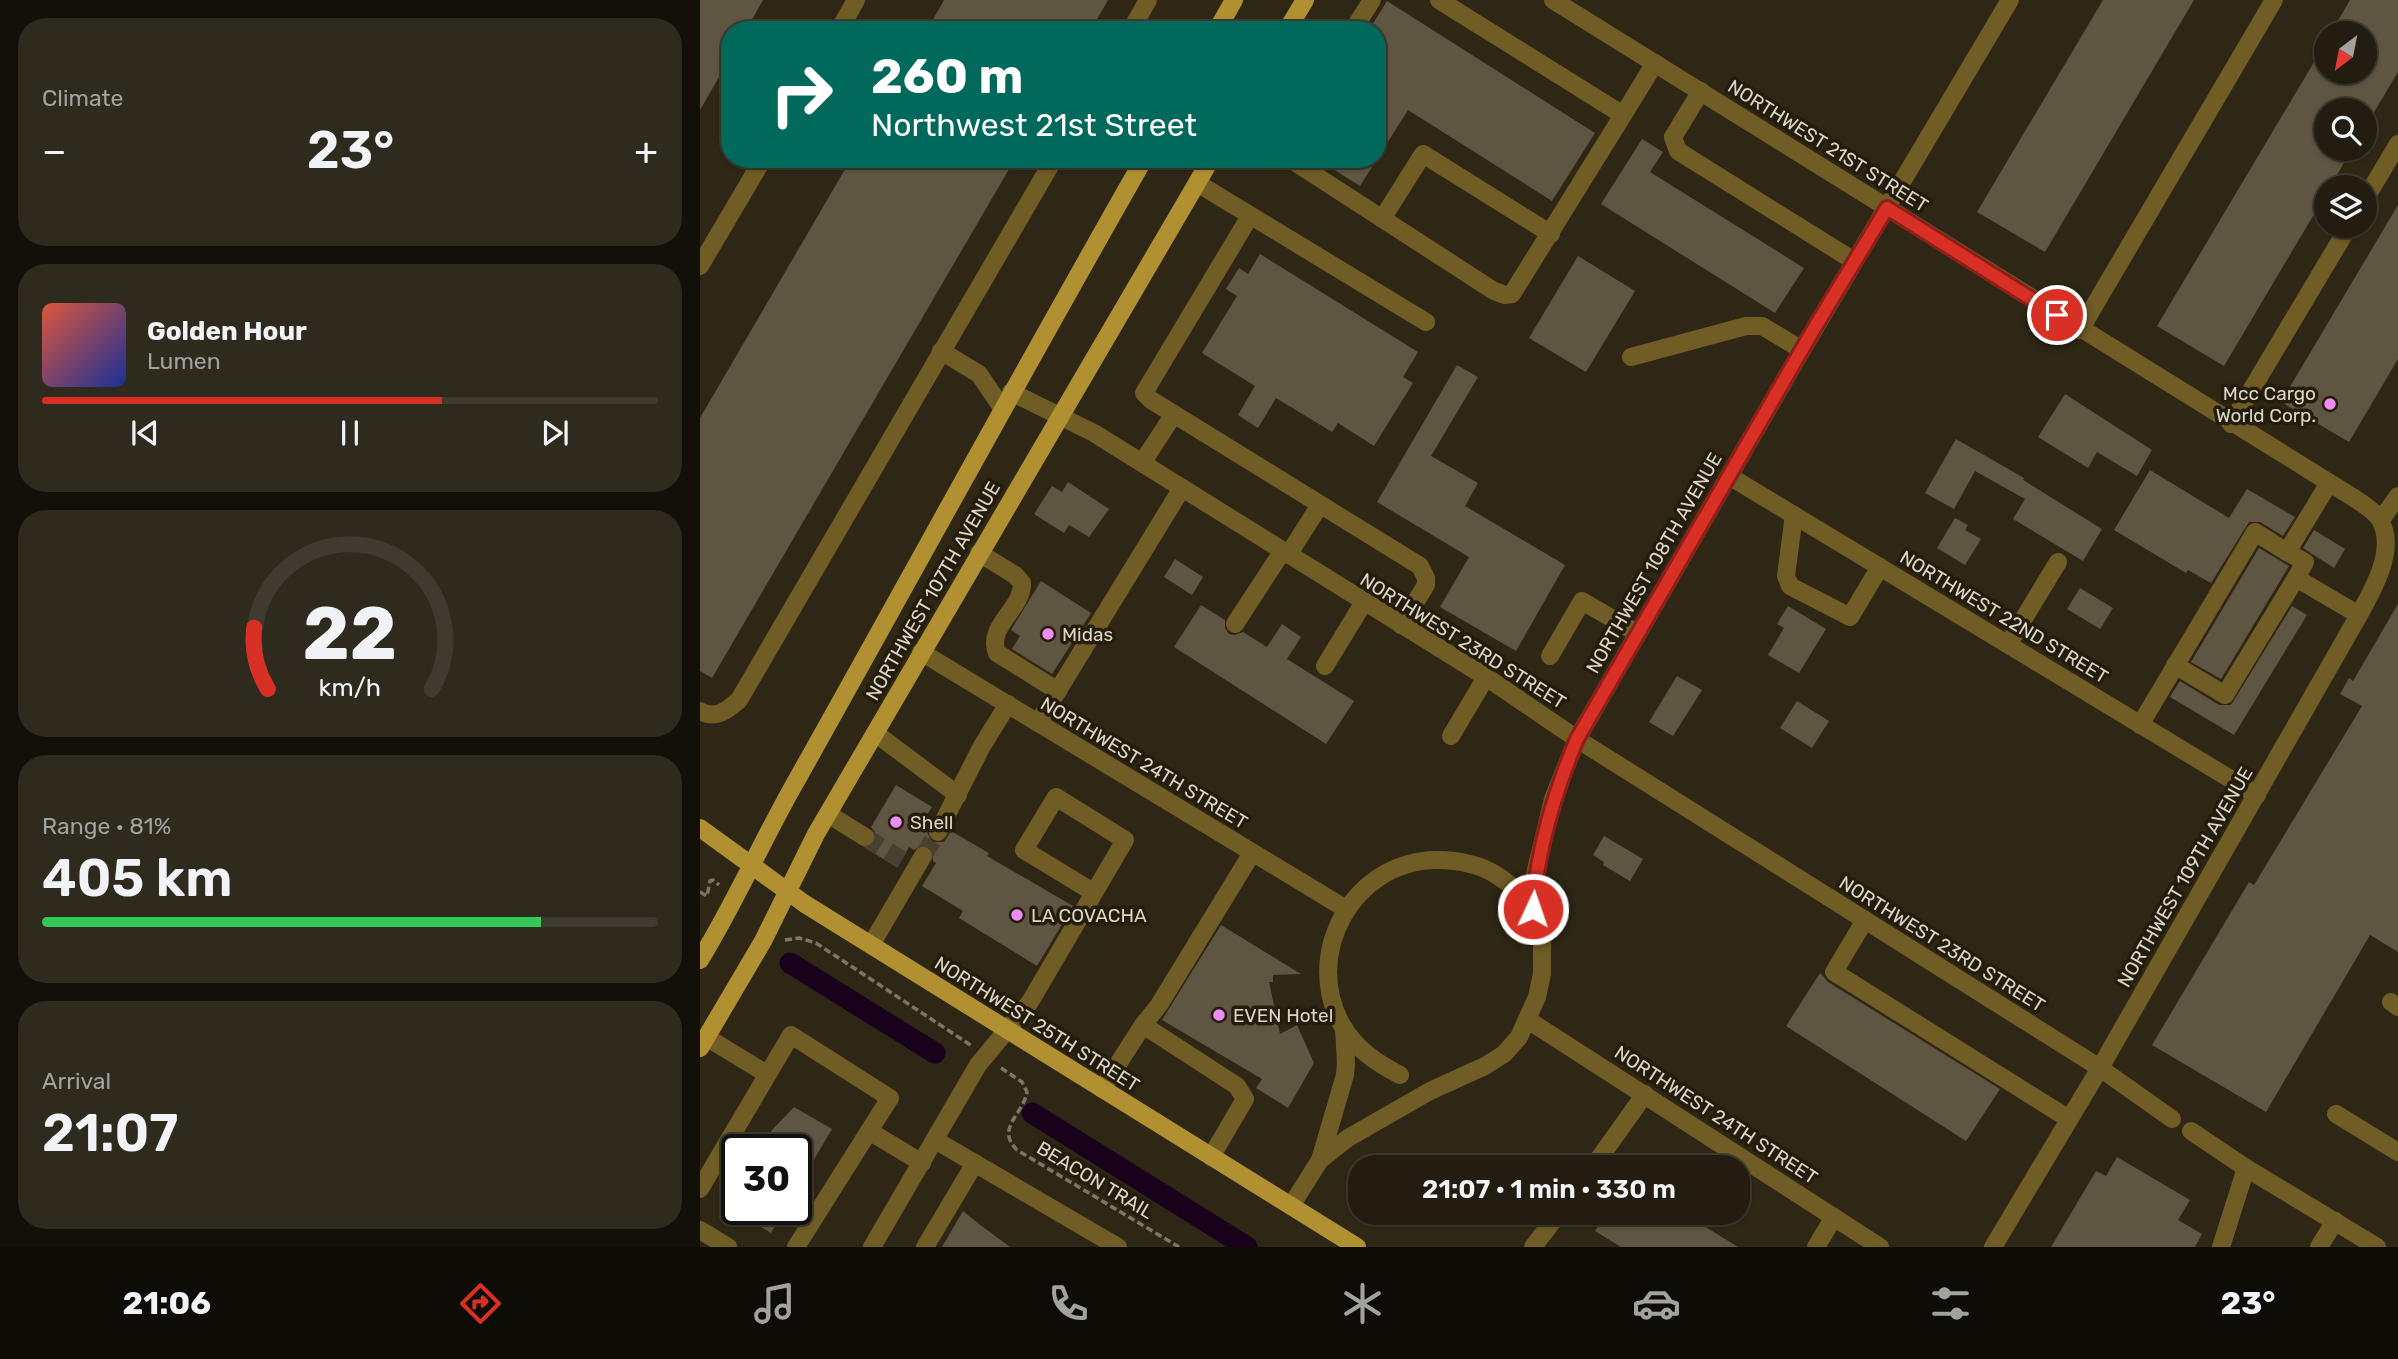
<!DOCTYPE html>
<html lang="en">
<head>
<meta charset="utf-8">
<style>
  :root { --surface:#221d10; --page:#2e2a1e; --text:#f1f3f6; --muted:#a2a29f; --line:#3f3b30; --accent:#d93025 }
  body { margin:0; font-family:Rubik,sans-serif; background:var(--page); color:var(--text); height:100vh; display:flex; flex-direction:column; font-size:26px; white-space:nowrap }
  * { box-sizing:border-box; margin:0 }
  p { font-size:23px; color:var(--muted) }
  .icon { flex:none; width:38px; height:38px; fill:none; stroke:currentColor; stroke-width:2; stroke-linecap:round; stroke-linejoin:round }
  .map { position:relative; flex:1; overflow:hidden }
  .side { display:flex; flex-direction:column; gap:18px; padding:18px; background:#131009; width:700px }
  .side>* { flex:none }
  .hud { position:absolute; left:21px; top:21px; width:665px; height:147px; border-radius:28px; box-shadow:0 2px 5px #0004,0 0 0 2px var(--line); background:#00695c; color:#fff; overflow:hidden }
  .needle { width:46px; rotate:212deg }
  .tools { position:absolute; left:1614px; top:21px; display:grid; gap:14px }
  .tools a { display:grid; place-items:center; width:63px; height:63px; border-radius:50%; background:var(--surface); box-shadow:0 2px 5px #0004,0 0 0 2px var(--line); font-size:35px }
  .speed { position:absolute; left:21px; top:1134px; display:flex; gap:14px; font-size:35px; font-weight:700; text-align:center }
  .speed>* { display:grid; place-content:center; width:91px; height:91px; border-radius:50%; background:var(--surface); box-shadow:0 2px 5px #0004,0 0 0 2px var(--line); line-height:1 }
  .speed .limit { border:4px solid #111; border-radius:10px; background:#fff; color:#111 }
  .pin { position:absolute; display:grid; place-items:center; width:60px; height:60px; color:#fff; margin:-30px; border:4px solid #fff; border-radius:50%; box-shadow:0 2px 7px #0007 }
  .me { position:absolute; width:77px; margin:-38px; rotate:3deg; stroke-linejoin:round; filter:drop-shadow(0 0 5px #0008) }
  .turn { display:flex; align-items:center; gap:24px; height:147px; padding:0 35px; font-size:32px }
  .turn .icon { width:91px; height:91px; stroke-width:2.5 }
  .turn b { display:block; font-size:49px; line-height:60px }
  .big { font-size:52px; font-weight:600; line-height:1.1 }
  .side .tile { flex:1; display:flex; flex-direction:column; justify-content:center; gap:10px; min-width:0; padding:0 24px; border-radius:28px; background:var(--page) }
  .side .dial { align-items:center; gap:0 }
  .dial svg { height:182px; overflow:visible; fill:none; stroke:var(--line); stroke-width:7; stroke-linecap:round; text-anchor:middle }
  .dial text { fill:var(--text); stroke:none }
  .song { display:flex; align-items:center; gap:21px }
  .cover { width:84px; height:84px; border-radius:10px; background:linear-gradient(135deg,hsl(10 70% 55%),hsl(230 70% 35%)) }
  .played { height:7px; border-radius:4px; background:linear-gradient(90deg,var(--accent) 65%,var(--line) 65%) }
  .keys { display:flex; justify-content:space-around; direction:ltr }
  .heat { display:flex; justify-content:space-between; align-items:center; font-size:38px; direction:ltr }
  .charge { height:10px; border-radius:5px; background:linear-gradient(90deg,#34c759 81%,var(--line) 0) }
  .trip { position:absolute; left:648px; top:1155px; width:402px; height:70px; border-radius:28px; background:var(--surface); box-shadow:0 2px 5px #0004,0 0 0 2px var(--line); font-weight:600; line-height:70px; text-align:center }
  .dock { display:flex; height:112px; justify-content:space-around; align-items:center; background:#0e0c06; color:var(--muted) }
  .dock .icon { width:49px; height:49px }
  .dock .selected { color:var(--accent) }
  .dock b { font-size:32px; color:var(--text) }
  main { display:flex; flex:1; min-height:0 }
  .map>svg:first-child { display:block }
</style>
</head>
<body>
<main>
<section class="side">
<div class="tile"><p>Climate</p>
<div class="heat"><a>−</a><b class="big">23°</b><a>+</a></div>
</div>
<div class="tile">
<div class="song"><i class="cover"></i><div><b>Golden Hour</b><p>Lumen</p></div></div>
<div class="played"></div>
<div class="keys"><svg class="icon" aria-label="previous" viewBox="0 0 24 24"><path d="M18 5L8 12l10 7zM5 5v14"/></svg><svg class="icon" aria-label="pause" viewBox="0 0 24 24"><path d="M8 5v14M16 5v14"/></svg><svg class="icon" aria-label="next" viewBox="0 0 24 24"><path d="M6 5l10 7-10 7zM19 5v14"/></svg></div>
</div>
<div class="tile dial"><svg viewBox="0 0 100 80">
<path d="M14 69A42 42 0 1 1 86 69"/>
<path d="M14 69A42 42 0 0 1 8 42" stroke="#d93025"/>
<text x="50" y="56" font-size="32" font-weight="700">22</text>
<text x="50" y="72" font-size="11">km/h</text>
</svg></div>
<div class="tile"><p>Range · 81%</p><b class="big">405 km</b><div class="charge"></div></div>
<div class="tile"><p>Arrival</p><b class="big">21:07</b></div>
</section>
<div class="map">
<svg width="1698" height="1247" viewBox="0 0 1698 1247">
  <rect width="100%" height="100%" fill="#2e2715"/>
  <g fill="none" stroke-linecap="round" stroke-linejoin="round">
    <g stroke="#19011c" stroke-width="21">
      <path d="M90,963l145,90"/>
      <path d="M332,1113l215,134"/>
    </g>
  </g>
  <g fill="#5e5642">
    <path d="M0,0h63l-17,30h-16v28l-30,52z"/>
    <path d="M244,0h164l-17,30h-164z"/>
    <path d="M1403,0h91l-149,252 -68,-40z"/>
    <path d="M1650,0h48v72l-34,57v-19h-38v39h26l-22,38h-4v7l-102,172 -67,-40 169,-284v30h38v-39h-33z"/>
    <path d="M687,1l208,132 -43,68 -144,-91 -31,49v-129h-8z"/>
    <path d="M942,139l21,13 -13,20 154,96 -29,45 -174,-109z"/>
    <path d="M151,159h164l-303,519 -12,-7v-253z"/>
    <path d="M617,159h60l-17,27z"/>
    <path d="M1698,205v154l-49,83 -68,-40z"/>
    <path d="M560,254l158,98 -15,25 10,6 -39,63 -36,-23 -6,9 -56,-34 -18,30 -20,-13 17,-29 -53,-33 35,-57 -11,-7 13,-21 9,6z"/>
    <path d="M878,256l57,35 -49,81 -57,-34z"/>
    <path d="M757,365l21,12 -47,79 47,27 -13,23 100,59 -49,86 -76,-44 29,-50 -92,-55z"/>
    <path d="M1365,394l87,56 -15,26 -40,-24 -9,16 -50,-31z"/>
    <path d="M1256,439l68,39 -1,2 79,49 -19,32 -70,-42 12,-20 -50,-28 -21,38 -29,-16z"/>
    <path d="M1450,470l79,48 18,-29 48,28 -12,19 -23,-14h-11l-38,61 -23,-13 -2,3 -72,-43z"/>
    <path d="M368,482l41,27 -20,28 -20,-12 -5,8 -30,-19 18,-28 10,6z"/>
    <path d="M1255,518l13,7 -3,5 16,9 -16,26 -28,-17z"/>
    <path d="M1614,530l31,19 -11,19 -31,-20z"/>
    <path d="M1559,548l30,18 -68,113 -30,-17z"/>
    <path d="M475,559l28,18 -11,18 -28,-18z"/>
    <path d="M341,581l50,32 -39,61 -40,-25 8,-13 -9,-6z"/>
    <path d="M1380,588l33,20 -13,21 -33,-20z"/>
    <path d="M1698,604v348l-28,-17 -104,177 -114,-67 97,-163 5,3 108,-179 -22,-12 9,-16 4,3z"/>
    <path d="M501,605l24,15v8l4,6 6,1 8,-3 24,15 15,-23 19,13 -14,22 67,42 -28,43 -152,-97z"/>
    <path d="M1088,606l38,23 -27,44 -31,-18 16,-27 -7,-4z"/>
    <path d="M1592,606l15,9 -73,120 -64,-38 10,-16 39,24h12z"/>
    <path d="M977,676l25,14 -29,46 -24,-14z"/>
    <path d="M1097,701l32,20 -17,27 -32,-20z"/>
    <path d="M196,785l36,22 -6,9 6,3 -5,13 5,10h12l7,-11 38,22 -2,3 86,50 -36,60 -78,-48 4,-7 -41,-25 14,-23 -3,-2v-10l-4,-4 -7,-2 -8,5 -5,-3 -12,20 -32,-19 10,-6v-10l-4,-5z"/>
    <path d="M904,836l39,23 -13,22 -27,-16 1,-3 -11,-7z"/>
    <path d="M521,925l80,49 -28,1v7h-4l11,52 17,-9 17,38 -26,45 -32,-20 6,-9 -100,-59z"/>
    <path d="M1120,973l8,9 172,107 -34,52 -180,-115z"/>
    <path d="M94,1107l38,22 -36,61v-40h-35l11,-20z"/>
    <path d="M1417,1157l73,43 -12,20 24,14 -7,13h-144l45,-76 10,5z"/>
    <path d="M31,1209h54l-14,24z"/>
    <path d="M263,1211l16,13 31,23h-68z"/>
    <path d="M906,1213h77l55,34h-117l-26,-16z"/>
  </g>
  <g fill="none" stroke-linecap="round" stroke-linejoin="round">
    <g stroke="#484130" stroke-width="18" stroke-dasharray="18 9" stroke-linecap="butt">
      <path d="M165,837l37,23"/>
      <path d="M223,856l15,-24"/>
    </g>
    <g stroke="#7c7667" stroke-width="3.5" stroke-dasharray="7 3.5" stroke-linecap="butt">
      <path d="M0,892l7,4 3,-15 3,-1 6,5"/>
      <path d="M85,940l14,-2 17,5 156,103"/>
      <path d="M301,1068l21,14 5,10c-4,23 -32,36 -10,58l162,97"/>
    </g>
    <g stroke="#705c25" stroke-width="18">
      <path d="M853,0l801,498c9,6 19,12 25,20 19,30 -6,71 -20,97l-259,453 -107,179"/>
      <path d="M139,30l17,-30"/>
      <path d="M431,30l17,-30"/>
      <path d="M653,30l19,-30"/>
      <path d="M1001,91l-28,46 5,14 176,110"/>
      <path d="M923,115l32,-52"/>
      <path d="M590,159l204,132 11,4 7,-1 111,-179 -184,-115"/>
      <path d="M497,183l229,139"/>
      <path d="M1664,201l34,-57"/>
      <path d="M550,216l-106,177 7,7 269,166 6,12v7l-25,40"/>
      <path d="M682,219l41,-65 128,80"/>
      <path d="M0,266l63,-107"/>
      <path d="M1380,330l194,-330"/>
      <path d="M241,351l38,23 23,34"/>
      <path d="M931,357l115,-31h16l40,24"/>
      <path d="M311,392l83,41 48,30 344,214 91,62 523,329 72,51"/>
      <path d="M1531,424l118,-198"/>
      <path d="M442,463l32,-49"/>
      <path d="M1029,476l528,319"/>
      <path d="M1094,515l-8,61 4,10 60,31 30,-50"/>
      <path d="M1681,520l17,-24"/>
      <path d="M1587,552l18,10 -9,16 63,37"/>
      <path d="M279,553l36,22 7,8c1,26 -36,43 -25,70l61,38"/>
      <path d="M588,555l32,-50"/>
      <path d="M535,624l47,-72"/>
      <path d="M1309,643l49,-81"/>
      <path d="M221,652l425,257"/>
      <path d="M850,656l32,-55 55,32"/>
      <path d="M1475,665l50,30 71,-117"/>
      <path d="M625,666l39,-64"/>
      <path d="M0,711c16,9 27,-1 39,-11l315,-541"/>
      <path d="M338,723l144,-235"/>
      <path d="M1440,725l115,-193 32,20 42,-69"/>
      <path d="M175,733l83,62"/>
      <path d="M751,736l35,-59"/>
      <path d="M128,814l37,23"/>
      <path d="M238,832l44,-86 26,-42"/>
      <path d="M1165,920l-31,52 235,147"/>
      <path d="M171,945l52,-89"/>
      <path d="M1691,1002l7,5"/>
      <path d="M828,1020l352,227"/>
      <path d="M443,1025l16,-20 93,-152"/>
      <path d="M6,1037l61,37"/>
      <path d="M700,1075c-23,-12 -43,-25 -57,-48 -42,-72 10,-166 93,-167 22,0 44,4 62,16 14,9 25,21 35,33"/>
      <path d="M402,1089l41,-64 94,61 8,13 -34,58"/>
      <path d="M1636,1114l62,38"/>
      <path d="M1491,1131l55,37 131,79"/>
      <path d="M235,1140l183,107"/>
      <path d="M620,1160l25,-85 1,-12 -2,-35"/>
      <path d="M893,1167l52,-73"/>
      <path d="M0,1189l91,-154 99,63 -21,33 53,32"/>
      <path d="M591,1206l29,-46 28,-22 82,-47 55,-25 19,-12 15,-17 18,-40 5,-23v-33l-9,-32 2,-35 18,-75 24,-60 225,-389 208,-350"/>
      <path d="M0,1230l28,17"/>
      <path d="M96,1247l73,-116"/>
      <path d="M172,1247l106,-182 52,-63 95,-162 -69,-43 -32,53 69,42"/>
      <path d="M225,1247l50,-84"/>
      <path d="M833,1247l26,-34"/>
      <path d="M1116,1247l18,-30"/>
      <path d="M1521,1247l25,-79"/>
      <path d="M1619,1247l16,-26"/>
    </g>
    <g stroke="#b19031" stroke-width="18">
      <path d="M517,30l17,-30"/>
      <path d="M587,30l18,-30"/>
      <path d="M0,828l105,76 552,343"/>
      <path d="M0,960c33,-54 59,-112 90,-168 118,-210 234,-423 354,-633"/>
      <path d="M0,1048l63,-107 53,-107 395,-675"/>
    </g>
  </g>
  <g fill="none" stroke-linecap="round" stroke-linejoin="round">
    <g stroke="#8d1f18" stroke-width="18">
      <path id="route" d="M833,909c4,-60 21,-115 44,-170l238,-412 72,-119 170,107"/>
    </g>
    <use href="#route" stroke="#d93025" stroke-width="12"/>
  </g>
  <g fill="#ee8cf8" stroke="#241d0b" stroke-width="2.5">
    <circle cx="1630" cy="404" r="7"/>
    <circle cx="348" cy="634" r="7"/>
    <circle cx="196" cy="822" r="7"/>
    <circle cx="317" cy="915" r="7"/>
    <circle cx="519" cy="1015" r="7"/>
  </g>
  <g text-anchor="middle" dominant-baseline="central" stroke-width="7" stroke-linejoin="round" paint-order="stroke">
    <g font-size="19" fill="#dad6cb" stroke="#241d0b">
      <text transform="translate(1128 146) rotate(32)">NORTHWEST 21ST STREET</text>
      <text transform="translate(954 563) rotate(-60)">NORTHWEST 108TH AVENUE</text>
      <text transform="translate(233 591) rotate(-60)">NORTHWEST 107TH AVENUE</text>
      <text transform="translate(1304 617) rotate(31)">NORTHWEST 22ND STREET</text>
      <text transform="translate(763 641) rotate(32)">NORTHWEST 23RD STREET</text>
      <text transform="translate(444 763) rotate(31)">NORTHWEST 24TH STREET</text>
      <text transform="translate(1485 877) rotate(-60)">NORTHWEST 109TH AVENUE</text>
      <text transform="translate(1242 944) rotate(32)">NORTHWEST 23RD STREET</text>
      <text transform="translate(337 1024) rotate(32)">NORTHWEST 25TH STREET</text>
      <text transform="translate(1016 1115) rotate(33)">NORTHWEST 24TH STREET</text>
      <text transform="translate(395 1180) rotate(31)">BEACON TRAIL</text>
    </g>
    <g font-size="19" fill="#dad6cb" stroke="#241d0b" text-anchor="start">
      <text x="1616" y="393" text-anchor="end">Mcc Cargo<tspan x="1616" dy="22">World Corp.</tspan></text>
      <text x="362" y="634">Midas</text>
      <text x="210" y="822">Shell</text>
      <text x="331" y="915">LA COVACHA</text>
      <text x="533" y="1015">EVEN Hotel</text>
    </g>
  </g>
</svg>
<div class="tools">
<a><svg class="needle" viewBox="-14 -14 28 28"><path d="M0-13l5 13h-10z" fill="#e53935"/><path d="M0 13l5-13h-10z" fill="#a2a29f"/></svg></a>
<a><svg class="icon" aria-label="search" viewBox="0 0 24 24"><circle cx="10" cy="10" r="6"/><path d="M15 15l6 6"/></svg></a>
<a><svg class="icon" aria-label="layers" viewBox="0 0 24 24"><path d="M12 4l9 5-9 5-9-5zM3 14l9 5 9-5"/></svg></a>
</div>
<div class="speed"><div class="limit">30</div></div>
<div class="pin" style="left:1357px;top:315px;background:#d93025"><svg class="icon" aria-label="arrive" viewBox="0 0 24 24"><path d="M6 21V4h12l-3 4 3 4H6"/></svg></div>
<svg class="me" style="left:833px;top:909px" viewBox="-20 -20 40 40"><circle r="17" fill="#d93025" stroke="#fff" stroke-width="3"/><path d="M0-11L8 9 0 5-8 9z" fill="#fff"/></svg>
<div class="trip">21:07 · 1 min · 330 m</div>
<div class="hud">
<div class="turn"><svg class="icon" aria-label="right" viewBox="0 0 24 24"><path d="M7 20v-9h11M14 6l5 5-5 5"/></svg><div><b>260 m</b>Northwest 21st Street</div></div>
</div>
</div>
</main>
<nav class="dock">
<b>21:06</b>
<svg class="icon selected" aria-label="directions" viewBox="0 0 24 24"><path d="M12 3l9 9-9 9-9-9zM9 14v-3h6M13 9l2 2-2 2"/></svg>
<svg class="icon" aria-label="music" viewBox="0 0 24 24"><path d="M9 18V5l10-2v13"/><circle cx="6" cy="18" r="3"/><circle cx="16" cy="16" r="3"/></svg>
<svg class="icon" aria-label="phone" viewBox="0 0 24 24"><path d="M5 4h4l2 5-3 2q2 4 5 5l2-3 5 2v4C11 20 4 13 5 4z"/></svg>
<svg class="icon" aria-label="climate" viewBox="0 0 24 24"><path d="M12 3v18M4 7l16 10M4 17L20 7"/></svg>
<svg class="icon" aria-label="car" viewBox="0 0 24 24"><path d="M5 17H2v-5l4-1 3-4h7l3 4 3 1v5h-3M9 17h6M6 11h13"/><circle cx="7" cy="17" r="2"/><circle cx="17" cy="17" r="2"/></svg>
<svg class="icon" aria-label="filters" viewBox="0 0 24 24"><path d="M4 7h16M4 17h16"/><circle cx="9" cy="7" r="2"/><circle cx="15" cy="17" r="2"/></svg>
<b>23°</b>
</nav>
</body>
</html>
